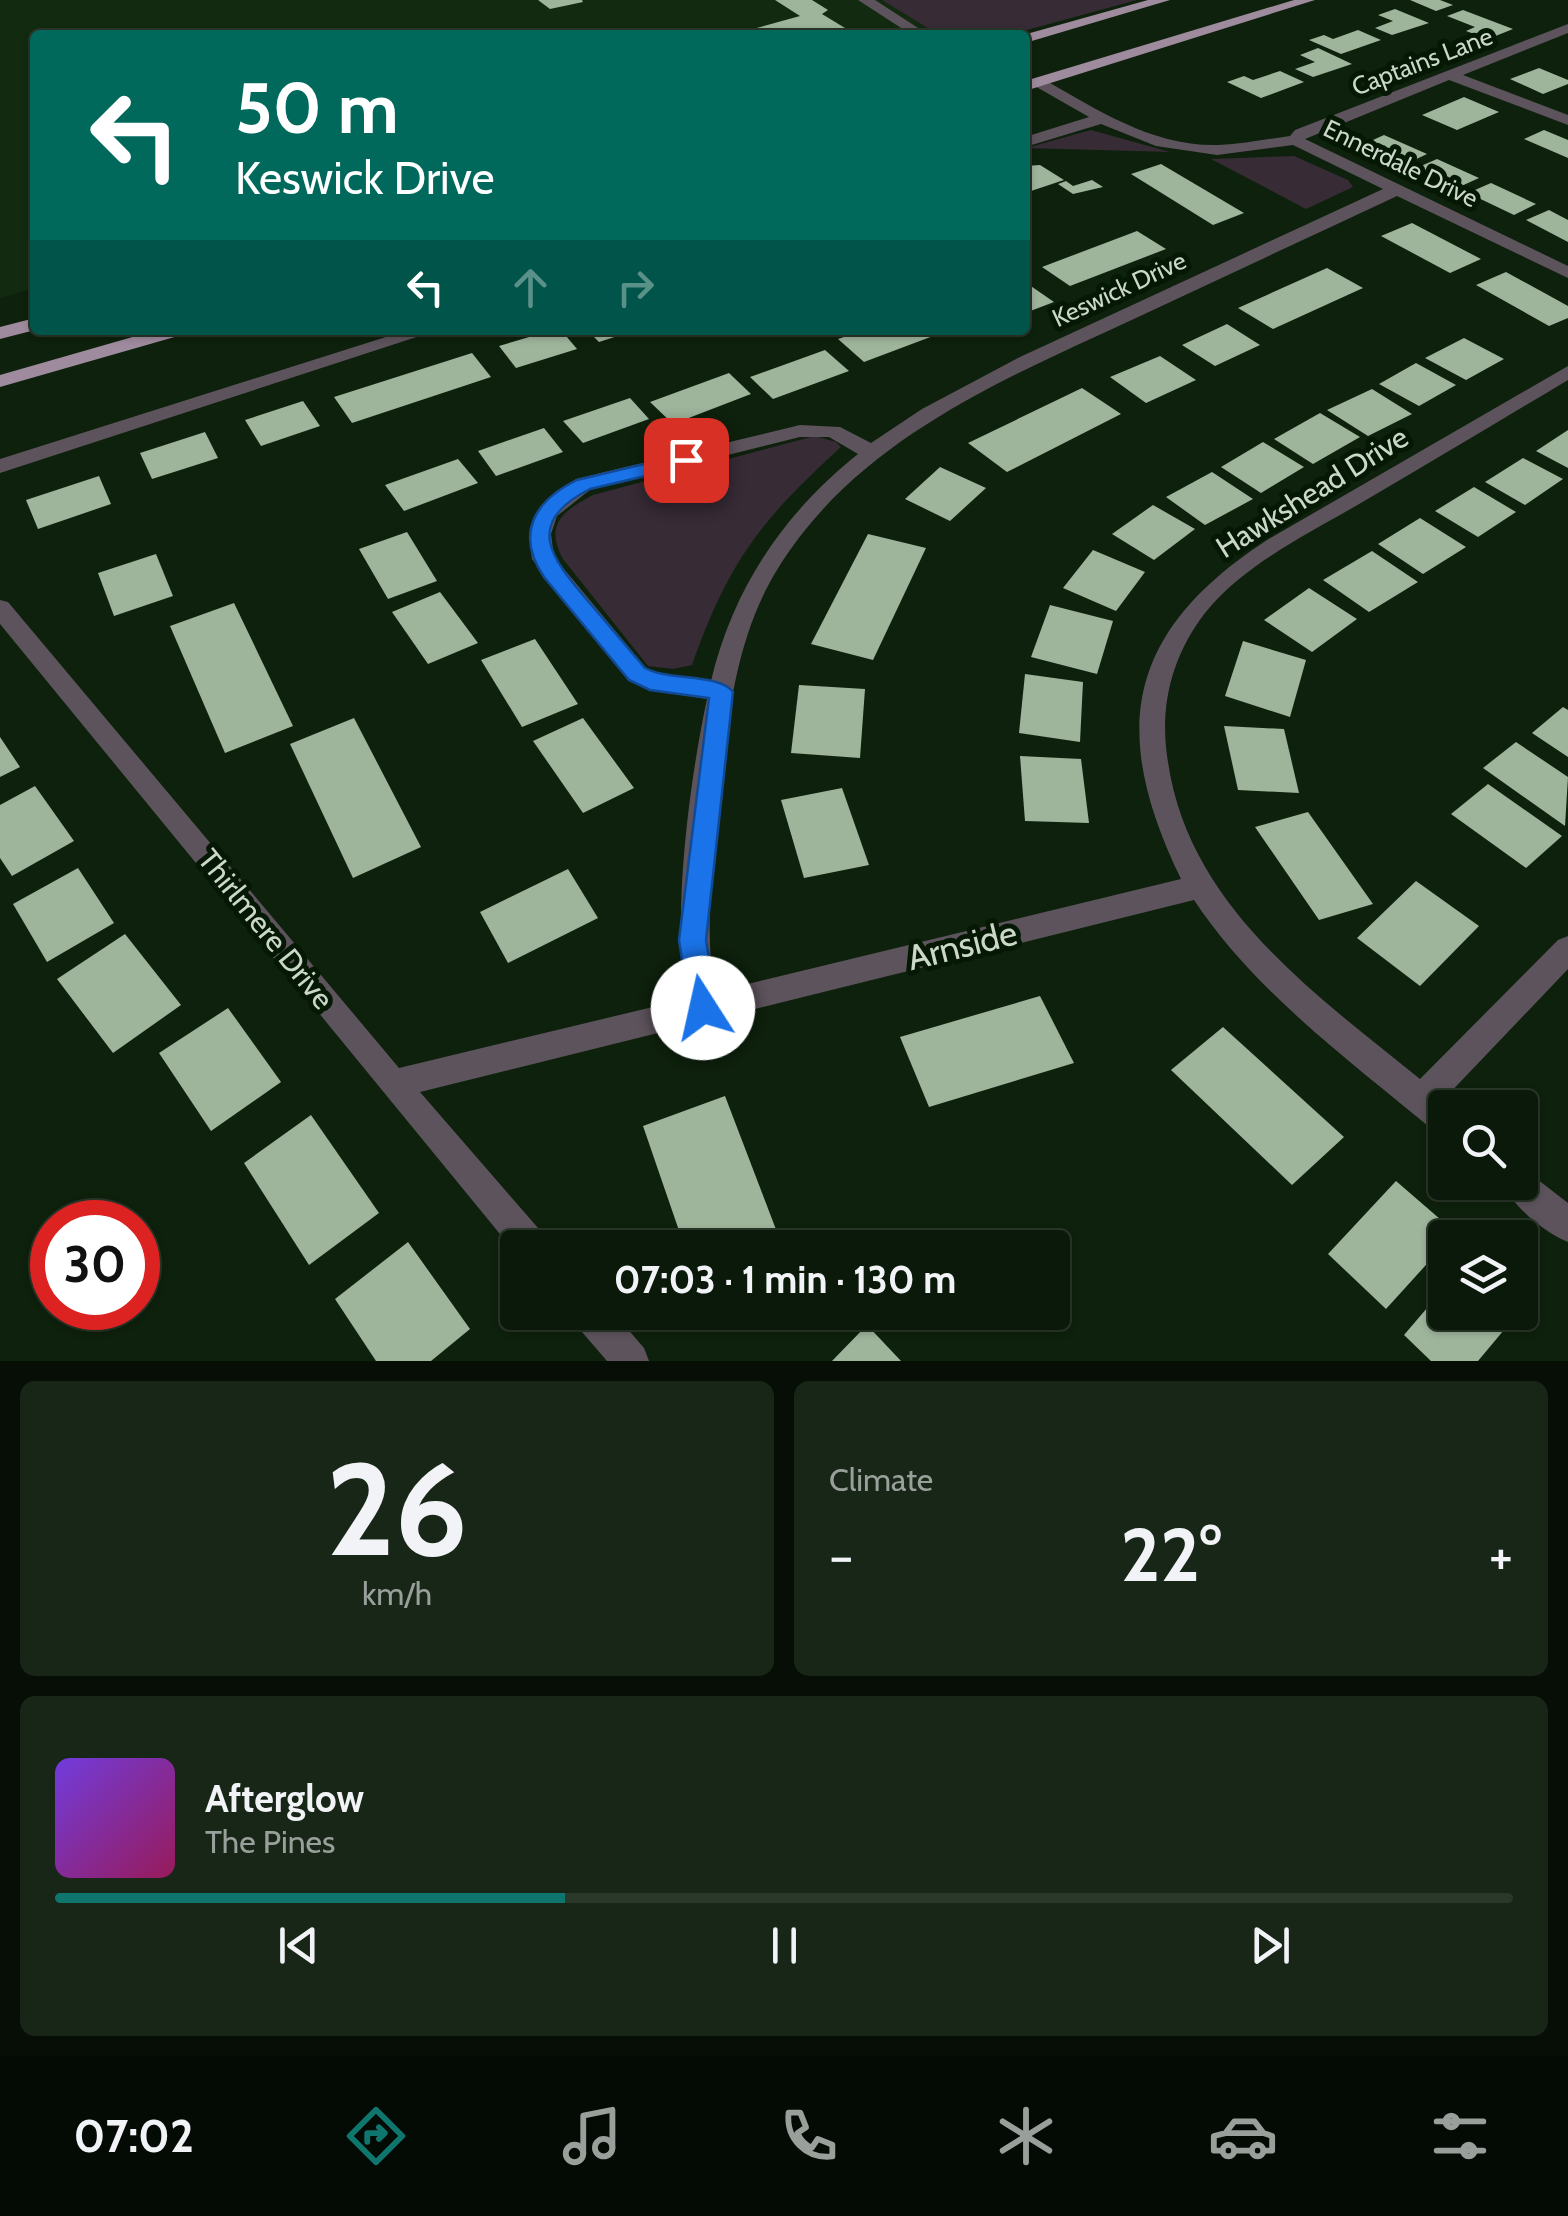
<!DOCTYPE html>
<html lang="en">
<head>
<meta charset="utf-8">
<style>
  :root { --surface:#0a1909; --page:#182617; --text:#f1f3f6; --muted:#99a09c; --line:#2a382a; --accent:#0f766e }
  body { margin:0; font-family:Cabin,sans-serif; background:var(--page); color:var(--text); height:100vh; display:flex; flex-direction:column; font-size:38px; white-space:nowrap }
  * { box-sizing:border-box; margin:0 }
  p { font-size:32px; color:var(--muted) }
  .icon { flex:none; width:55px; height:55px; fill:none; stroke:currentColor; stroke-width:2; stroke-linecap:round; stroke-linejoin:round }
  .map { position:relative; height:1361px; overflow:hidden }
  .panel { display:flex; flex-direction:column; gap:20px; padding:20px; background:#060e05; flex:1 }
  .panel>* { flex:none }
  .banner { position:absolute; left:30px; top:30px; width:1000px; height:305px; border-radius:10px; box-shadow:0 2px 8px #0004,0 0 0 2px var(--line); background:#00695c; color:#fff; overflow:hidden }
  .controls { position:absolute; left:1428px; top:1090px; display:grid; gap:20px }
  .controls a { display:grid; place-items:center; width:110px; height:110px; border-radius:10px; background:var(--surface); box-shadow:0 2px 8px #0004,0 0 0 2px var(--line); font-size:50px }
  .speed { position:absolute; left:30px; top:1200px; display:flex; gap:20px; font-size:50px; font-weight:700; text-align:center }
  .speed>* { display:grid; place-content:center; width:130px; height:130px; border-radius:50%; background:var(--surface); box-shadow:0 2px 8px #0004,0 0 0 2px var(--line); line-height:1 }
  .speed .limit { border:15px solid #d22; background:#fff; color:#111 }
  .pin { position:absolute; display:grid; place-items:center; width:85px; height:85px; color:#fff; margin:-42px; border-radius:20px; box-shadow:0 5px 15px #0006 }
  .me { position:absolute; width:110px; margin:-55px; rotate:350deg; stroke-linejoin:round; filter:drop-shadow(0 0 8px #0008) }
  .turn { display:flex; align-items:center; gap:35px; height:210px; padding:0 40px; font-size:45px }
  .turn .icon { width:130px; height:130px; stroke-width:2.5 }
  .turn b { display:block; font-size:70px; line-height:85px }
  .lanes { display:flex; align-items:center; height:95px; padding:0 40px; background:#0003; justify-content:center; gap:50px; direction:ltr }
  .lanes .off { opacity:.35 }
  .big { font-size:75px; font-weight:700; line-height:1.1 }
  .panel .widget { flex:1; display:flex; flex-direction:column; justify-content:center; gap:15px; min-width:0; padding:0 35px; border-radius:15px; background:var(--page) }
  .panel .dial { align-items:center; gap:0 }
  .dial b { font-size:130px; line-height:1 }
  .song { display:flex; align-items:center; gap:30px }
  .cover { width:120px; height:120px; border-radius:15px; background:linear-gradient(135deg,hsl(260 70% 55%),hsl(330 70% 35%)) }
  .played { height:10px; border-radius:5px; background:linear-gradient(90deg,var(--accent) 35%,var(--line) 35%) }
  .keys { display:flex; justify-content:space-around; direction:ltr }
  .heat { display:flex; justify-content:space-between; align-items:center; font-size:55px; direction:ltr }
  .panel .tiles { flex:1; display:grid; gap:20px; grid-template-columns:1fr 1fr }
  .widget:last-child { grid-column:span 2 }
  .trip { position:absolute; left:500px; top:1230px; width:570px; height:100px; border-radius:10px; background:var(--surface); box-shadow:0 2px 8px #0004,0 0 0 2px var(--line); font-weight:700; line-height:100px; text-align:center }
  .tab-bar { display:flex; height:160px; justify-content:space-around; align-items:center; background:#040a04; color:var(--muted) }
  .tab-bar .icon { width:70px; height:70px }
  .tab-bar .on { color:var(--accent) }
  .tab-bar b { font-size:45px; color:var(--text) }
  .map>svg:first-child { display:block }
</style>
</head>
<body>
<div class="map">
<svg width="1568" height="1361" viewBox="0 0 1568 1361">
  <rect width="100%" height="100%" fill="#0e210c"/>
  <path fill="#122a0f" d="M0,0h882l57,35h-904v253l-35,10z"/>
  <g fill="#372b36">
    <path d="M882,0h255l-128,35h-70z"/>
    <path d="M1091,130l79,22 -144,-4z"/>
    <path d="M1294,156l54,24 5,7 -47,22 -95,-50z"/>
    <path d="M815,436l21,6 5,5c-81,74 -112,114 -149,218l-19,4 -25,-3 -85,-107c-19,-35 0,-48 30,-64z"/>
  </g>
  <g fill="#9eb49b">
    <path d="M538,0h44l1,2 -33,7z"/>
    <path d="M775,0h37l16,10 -6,4 23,14 -26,7h-88l69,-19z"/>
    <path d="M1410,0h30l13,5 -17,6z"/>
    <path d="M1395,9l34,14 -37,12 -17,-7 18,-7 -15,-6z"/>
    <path d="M1463,10l50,19 -25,10 -22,-8 9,-4 -28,-11z"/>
    <path d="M1358,30l23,10 -40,14 -32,-14 15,-5 9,4z"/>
    <path d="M1318,48l34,16 -39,13 -18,-8 20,-7 -15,-7z"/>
    <path d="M1539,68l29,12v4l-25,10 -33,-15z"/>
    <path d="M1280,71l24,11 -43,16 -34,-16 17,-6 9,4z"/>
    <path d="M1464,97l35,15 -42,18 -35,-15z"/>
    <path d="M1544,130l24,10v18l-44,-19z"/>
    <path d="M1384,135l43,19 -23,11 -42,-20z"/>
    <path d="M1437,159l42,19 -22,10 -43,-19z"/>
    <path d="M1161,164l83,49 -31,12 -82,-51z"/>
    <path d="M1040,165l24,15 -39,13v-27z"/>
    <path d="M1092,180l11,7 -30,7 -15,-10 8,-3 7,5z"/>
    <path d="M1491,183l45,21 -22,11 -46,-22z"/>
    <path d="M1549,210l19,10v22l-42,-22z"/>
    <path d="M1412,223l69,36 -31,14 -69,-37z"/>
    <path d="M1137,231l29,18 -96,37 -28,-19z"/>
    <path d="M1327,268l36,20 -90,41 -35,-21z"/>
    <path d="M1506,272l62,34v12l-19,8 -73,-41z"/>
    <path d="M1025,282l29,20 -29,11z"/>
    <path d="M1227,324l33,21 -45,21 -33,-21z"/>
    <path d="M553,330h8l16,19 -61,19 -17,-22z"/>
    <path d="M587,330h46v1l-34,11z"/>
    <path d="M865,330h84l-85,32 -26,-23z"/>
    <path d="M1464,338l40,21 -38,21 -41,-22z"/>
    <path d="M825,350l24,21 -76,28 -23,-22z"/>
    <path d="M472,353l19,24 -139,46 -18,-26z"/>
    <path d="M1160,356l36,24 -50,23 -36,-26z"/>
    <path d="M1416,363l40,22 -37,21 -40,-22z"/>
    <path d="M729,373l22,21 -78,30 -23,-22z"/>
    <path d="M1082,388l39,26 -114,58 -39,-29z"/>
    <path d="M1372,389l40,25 -44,22 -41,-26z"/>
    <path d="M630,398l19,21 -66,24 -20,-22z"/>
    <path d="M303,401l17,25 -59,20 -16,-26z"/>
    <path d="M1320,413l40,24 -47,27 -39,-25z"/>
    <path d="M544,428l19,24 -67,24 -18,-25z"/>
    <path d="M1568,430v38l-32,-17z"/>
    <path d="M205,432l13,26 -66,21 -12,-26z"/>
    <path d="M1263,442l41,25 -43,26 -40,-26z"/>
    <path d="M1523,458l40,21 -38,26 -40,-23z"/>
    <path d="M458,459l20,24 -74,28 -19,-26z"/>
    <path d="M940,467l46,21 -36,33 -45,-22z"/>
    <path d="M1212,472l41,27 -48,26 -39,-28z"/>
    <path d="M99,476l12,28 -73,25 -12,-29z"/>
    <path d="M1474,487l42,25 -38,25 -43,-26z"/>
    <path d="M1153,505l42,24 -41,31 -42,-26z"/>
    <path d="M1420,518l46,29 -43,27 -45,-30z"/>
    <path d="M407,532l30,49 -49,18 -29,-50z"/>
    <path d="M868,534l58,14 -53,112 -62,-16z"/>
    <path d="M1093,550l52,22 -29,39 -53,-23z"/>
    <path d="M1372,551l46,31 -49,30 -46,-32z"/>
    <path d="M156,554l17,42 -59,20 -16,-43z"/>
    <path d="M1309,588l48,31 -45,33 -48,-32z"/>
    <path d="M440,592l38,51 -50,21 -36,-52z"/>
    <path d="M234,603l59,123 -68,27 -55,-127z"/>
    <path d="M1050,605l63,16 -16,53 -66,-17z"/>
    <path d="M535,639l43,65 -56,23 -41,-67z"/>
    <path d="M1243,641l63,19 -16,57 -65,-21z"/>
    <path d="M1025,674l58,8 -3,60 -61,-9z"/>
    <path d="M799,685l66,4 -5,69 -69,-5z"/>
    <path d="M1563,707l5,3v47l-36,-24z"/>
    <path d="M354,718l67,129 -68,31 -63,-134z"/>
    <path d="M583,718l51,70 -51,25 -50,-72z"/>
    <path d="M1224,726l60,3 15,64 -61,-3z"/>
    <path d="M0,737l20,30 -20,10z"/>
    <path d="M1516,742l52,35 -3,49 -82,-58z"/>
    <path d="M1020,756l61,3 8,64 -64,-2z"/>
    <path d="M1488,784l74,52 -36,32 -75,-54z"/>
    <path d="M35,786l39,55 -62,35 -12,-18v-53z"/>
    <path d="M842,788l27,77 -65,13 -23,-78z"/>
    <path d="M1308,812l65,92 -54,16 -64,-93z"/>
    <path d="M78,868l36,55 -67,39 -34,-58z"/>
    <path d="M568,869l30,49 -90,45 -28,-51z"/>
    <path d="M1416,881l63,45 -59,60 -63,-48z"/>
    <path d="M125,934l56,71 -68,48 -56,-74z"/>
    <path d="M1040,996l34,67 -145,44 -29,-70z"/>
    <path d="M228,1008l53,74 -70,49 -52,-78z"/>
    <path d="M1223,1027l121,110 -52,48 -121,-115z"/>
    <path d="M725,1096l55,144 -19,8h-76l-42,-122z"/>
    <path d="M311,1115l68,98 -70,52 -65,-102z"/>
    <path d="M1396,1181l59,51 -10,6v6l-59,65 -58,-55z"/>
    <path d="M408,1242l62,87 -39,32h-55l-41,-62z"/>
    <path d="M1445,1287v25h74l-41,49h-47l-27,-26z"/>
    <path d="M867,1325l34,36h-69z"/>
  </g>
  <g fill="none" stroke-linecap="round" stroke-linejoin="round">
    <g fill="#5d535c" fill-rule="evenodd">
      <path d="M858,0h17l54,35h-17z"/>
      <path d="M1568,24v9l-105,42 105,40v10l-119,-45 -144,59 263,127v12l-171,-82c-87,41 -174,81 -261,122 -132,61 -280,122 -359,252 -40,65 -49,144 -57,218 -6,67 -17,137 -5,204l466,-113c-72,-148 -55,-247 86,-339l301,-174v14c-67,40 -135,81 -202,120 -54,32 -121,63 -161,113 -34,44 -46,95 -37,149 21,144 146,231 252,317l138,-139 10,-4v33l-124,130 10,9h-9v27l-11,-4c-85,-71 -179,-139 -240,-231l-774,192 125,144 5,12h-32v8l-518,-632v-24l8,2 391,466 287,-69c-14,-84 3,-216 21,-300l-57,-9 -22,-10 -96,-121 -3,-25 7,-20 19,-22 21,-13 224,-54 40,2 31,16 51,-34 98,-52 363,-168 -90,-44 -76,10 -61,-9 -55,-22 -76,23v-10l64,-20 -56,-32v-6h10c55,31 110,68 176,66 24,-1 48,-6 71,-9l5,-6zM800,437h29l29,17c-74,59 -125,134 -147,227l-56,-8 -9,-5 -92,-111 -3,-23 6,-18 34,-27z"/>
      <path d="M408,330h30l-438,143v-14z"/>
      <path d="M1520,1166l48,37v39c-23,-9 -57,-37 -66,-60h18z"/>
      <path d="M571,1312h42l31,36 5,13h-42l-31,-36z"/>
    </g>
    <g fill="#9f8b9e" fill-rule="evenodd">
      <path d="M1148,0h22l-145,43 -2,-8z"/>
      <path d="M1294,0h21l-290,91v-10z"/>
      <path d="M35,318v12l-35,9v-12z"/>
      <path d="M157,330h31l-3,4 -185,53v-12z"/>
    </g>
  </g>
  <path fill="#1a73e8" stroke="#114b97" stroke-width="2.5" d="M686,454l7,2v9l-103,24c-67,34 -39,69 -2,112 19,22 38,45 57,67 23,13 74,5 88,24l-27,248 11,68 -4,9 -10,3 -10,-3 -4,-9 -10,-68 30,-242 -59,-8 -21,-10 -85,-103c-29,-43 -10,-76 33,-97z"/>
  <g text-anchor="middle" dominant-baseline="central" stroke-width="10" stroke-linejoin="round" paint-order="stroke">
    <g font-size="25" fill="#cbd7c9" stroke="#051804">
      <text transform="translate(1422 61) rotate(-21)">Captains Lane</text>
      <text transform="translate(1401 163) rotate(26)">Ennerdale Drive</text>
      <text transform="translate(1119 289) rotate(-25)">Keswick Drive</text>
    </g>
    <g font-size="30" fill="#cbd7c9" stroke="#051804">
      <text transform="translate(1312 492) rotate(-32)">Hawkshead Drive</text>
      <text transform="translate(266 929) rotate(51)">Thirlmere Drive</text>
    </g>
    <g font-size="35" fill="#cbd7c9" stroke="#051804">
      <text transform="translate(962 945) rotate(-14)">Arnside</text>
    </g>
  </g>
</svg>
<div class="controls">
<a><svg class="icon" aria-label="search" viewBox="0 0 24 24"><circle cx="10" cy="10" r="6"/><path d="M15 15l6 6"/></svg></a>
<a><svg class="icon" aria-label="layers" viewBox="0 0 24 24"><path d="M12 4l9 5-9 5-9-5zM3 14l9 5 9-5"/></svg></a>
</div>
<div class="speed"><div class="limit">30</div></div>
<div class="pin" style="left:686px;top:460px;background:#d93025"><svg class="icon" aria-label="arrive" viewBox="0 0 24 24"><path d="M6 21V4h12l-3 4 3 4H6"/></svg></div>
<svg class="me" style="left:703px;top:1008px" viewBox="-20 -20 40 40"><circle r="19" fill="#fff"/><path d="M0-13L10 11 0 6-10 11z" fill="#1a73e8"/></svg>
<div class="trip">07:03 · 1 min · 130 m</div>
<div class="banner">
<div class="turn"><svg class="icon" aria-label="left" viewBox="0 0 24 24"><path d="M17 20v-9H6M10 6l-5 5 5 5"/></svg><div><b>50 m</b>Keswick Drive</div></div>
<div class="lanes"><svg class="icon" aria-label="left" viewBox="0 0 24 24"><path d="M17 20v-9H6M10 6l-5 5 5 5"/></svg><svg class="icon off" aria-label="ahead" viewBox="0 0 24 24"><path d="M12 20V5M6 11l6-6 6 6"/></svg><svg class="icon off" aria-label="right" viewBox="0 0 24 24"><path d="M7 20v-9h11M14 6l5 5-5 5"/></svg></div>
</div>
</div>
<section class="panel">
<div class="tiles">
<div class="widget dial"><b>26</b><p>km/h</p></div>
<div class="widget"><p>Climate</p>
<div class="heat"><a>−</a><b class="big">22°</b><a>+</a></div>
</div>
<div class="widget">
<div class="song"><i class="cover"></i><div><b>Afterglow</b><p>The Pines</p></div></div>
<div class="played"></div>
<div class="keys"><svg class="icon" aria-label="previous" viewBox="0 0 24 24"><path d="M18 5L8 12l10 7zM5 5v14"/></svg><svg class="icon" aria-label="pause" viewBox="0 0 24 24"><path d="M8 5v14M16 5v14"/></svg><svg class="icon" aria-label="next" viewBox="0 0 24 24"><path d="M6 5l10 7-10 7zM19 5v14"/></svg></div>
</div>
</div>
</section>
<nav class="tab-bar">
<b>07:02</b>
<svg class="icon on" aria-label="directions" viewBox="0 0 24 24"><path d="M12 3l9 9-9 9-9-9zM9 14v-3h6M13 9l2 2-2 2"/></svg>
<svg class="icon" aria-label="music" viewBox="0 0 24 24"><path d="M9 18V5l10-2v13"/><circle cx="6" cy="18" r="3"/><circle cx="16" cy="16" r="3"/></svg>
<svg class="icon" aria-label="phone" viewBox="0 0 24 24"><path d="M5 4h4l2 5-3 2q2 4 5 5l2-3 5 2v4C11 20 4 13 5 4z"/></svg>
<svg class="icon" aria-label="climate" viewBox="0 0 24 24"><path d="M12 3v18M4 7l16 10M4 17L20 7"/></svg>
<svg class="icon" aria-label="car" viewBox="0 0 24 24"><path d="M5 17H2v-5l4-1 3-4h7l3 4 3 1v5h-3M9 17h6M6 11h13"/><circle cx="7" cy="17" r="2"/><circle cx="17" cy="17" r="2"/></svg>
<svg class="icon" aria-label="filters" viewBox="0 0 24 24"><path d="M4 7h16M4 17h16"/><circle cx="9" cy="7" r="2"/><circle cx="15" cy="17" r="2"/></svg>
</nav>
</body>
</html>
